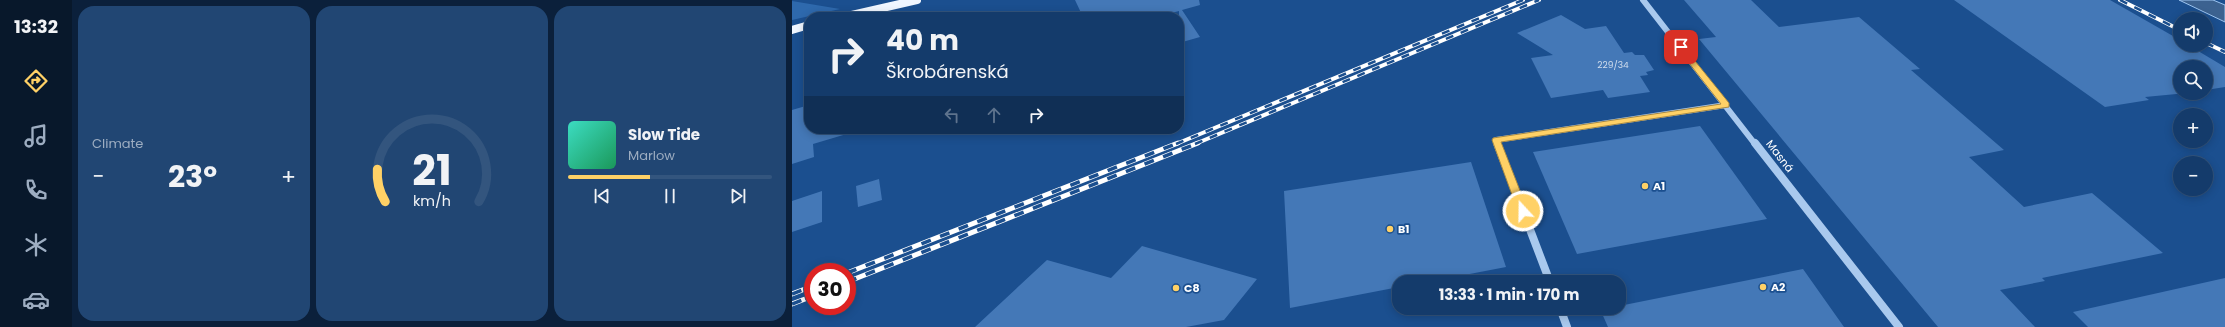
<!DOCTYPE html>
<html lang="en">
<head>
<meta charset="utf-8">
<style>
  :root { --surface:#143b6b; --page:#214673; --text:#f1f3f6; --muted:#9dadc1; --line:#33557e; --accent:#ffd166 }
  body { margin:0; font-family:Poppins,sans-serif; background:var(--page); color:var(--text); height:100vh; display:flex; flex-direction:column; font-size:15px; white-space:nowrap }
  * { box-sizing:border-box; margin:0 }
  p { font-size:13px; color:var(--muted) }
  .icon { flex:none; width:22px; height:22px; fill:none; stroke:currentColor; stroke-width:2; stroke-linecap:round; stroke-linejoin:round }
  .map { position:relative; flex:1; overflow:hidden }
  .panel { display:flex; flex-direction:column; gap:6px; padding:6px; background:#0b203b; width:720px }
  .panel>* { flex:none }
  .top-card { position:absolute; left:12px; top:12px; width:380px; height:122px; border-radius:16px; box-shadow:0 2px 10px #0003,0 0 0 1px var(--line); background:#143b6b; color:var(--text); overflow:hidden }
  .buttons { position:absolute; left:1381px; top:12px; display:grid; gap:8px }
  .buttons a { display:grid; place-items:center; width:40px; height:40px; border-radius:50%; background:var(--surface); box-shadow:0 2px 10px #0003,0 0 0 1px var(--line); font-size:20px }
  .speed { position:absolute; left:12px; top:263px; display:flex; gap:8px; font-size:20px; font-weight:700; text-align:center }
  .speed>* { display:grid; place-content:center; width:52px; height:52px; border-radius:50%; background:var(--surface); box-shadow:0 2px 10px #0003,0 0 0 1px var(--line); line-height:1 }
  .speed .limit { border:6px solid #d22; background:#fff; color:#111 }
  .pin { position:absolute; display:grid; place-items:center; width:34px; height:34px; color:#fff; margin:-17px; border-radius:8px; box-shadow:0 2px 6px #0006 }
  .me { position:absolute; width:44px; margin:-22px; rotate:339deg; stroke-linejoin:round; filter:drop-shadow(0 0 3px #0008) }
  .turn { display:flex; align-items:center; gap:14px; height:84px; padding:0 16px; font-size:18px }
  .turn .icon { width:52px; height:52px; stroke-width:2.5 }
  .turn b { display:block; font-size:28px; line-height:34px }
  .lanes { display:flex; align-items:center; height:38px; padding:0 16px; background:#0003; justify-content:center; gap:20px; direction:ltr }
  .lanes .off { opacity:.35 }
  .big { font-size:30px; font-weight:700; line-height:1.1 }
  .panel .widget { flex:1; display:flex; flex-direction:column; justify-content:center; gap:6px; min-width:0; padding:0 14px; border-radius:16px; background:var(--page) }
  .panel .dial { align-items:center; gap:0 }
  .dial svg { height:104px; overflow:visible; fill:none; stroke:var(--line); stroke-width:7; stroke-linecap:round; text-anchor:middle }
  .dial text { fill:var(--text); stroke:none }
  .song { display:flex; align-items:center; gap:12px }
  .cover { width:48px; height:48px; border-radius:6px; background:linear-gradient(135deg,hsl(170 70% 55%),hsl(150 70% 35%)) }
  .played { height:4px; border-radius:2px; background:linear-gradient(90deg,var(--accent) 40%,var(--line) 40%) }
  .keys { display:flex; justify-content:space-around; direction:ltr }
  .heat { display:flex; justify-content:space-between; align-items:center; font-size:22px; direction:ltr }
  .panel .tiles { flex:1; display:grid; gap:6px; grid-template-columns:repeat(3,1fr) }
  .trip { position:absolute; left:600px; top:275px; width:234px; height:40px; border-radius:16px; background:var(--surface); box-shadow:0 2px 10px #0003,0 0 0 1px var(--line); font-weight:700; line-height:40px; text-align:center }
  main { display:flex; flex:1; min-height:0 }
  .tabs { display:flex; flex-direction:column; width:72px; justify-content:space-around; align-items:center; background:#08182b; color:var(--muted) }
  .tabs .icon { width:28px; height:28px }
  .tabs .current { color:var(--accent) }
  .tabs b { font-size:18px; color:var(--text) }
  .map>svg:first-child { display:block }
</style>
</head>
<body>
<main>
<nav class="tabs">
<b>13:32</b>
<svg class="icon current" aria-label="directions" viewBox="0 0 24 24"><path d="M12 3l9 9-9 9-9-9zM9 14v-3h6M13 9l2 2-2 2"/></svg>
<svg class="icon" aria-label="music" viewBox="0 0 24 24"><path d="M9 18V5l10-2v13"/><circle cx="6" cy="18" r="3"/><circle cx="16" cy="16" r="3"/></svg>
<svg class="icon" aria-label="phone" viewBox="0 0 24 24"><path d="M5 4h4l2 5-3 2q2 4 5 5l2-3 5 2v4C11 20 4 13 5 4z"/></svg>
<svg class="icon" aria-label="climate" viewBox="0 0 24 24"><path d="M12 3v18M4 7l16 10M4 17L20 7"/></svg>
<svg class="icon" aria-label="car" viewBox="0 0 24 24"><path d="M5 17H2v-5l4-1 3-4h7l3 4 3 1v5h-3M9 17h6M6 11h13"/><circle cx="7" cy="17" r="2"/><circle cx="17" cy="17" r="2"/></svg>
</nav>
<section class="panel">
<div class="tiles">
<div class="widget"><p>Climate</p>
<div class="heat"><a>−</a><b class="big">23°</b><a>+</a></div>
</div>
<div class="widget dial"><svg viewBox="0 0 100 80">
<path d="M14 69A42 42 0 1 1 86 69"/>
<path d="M14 69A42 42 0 0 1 8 44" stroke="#ffd166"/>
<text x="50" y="56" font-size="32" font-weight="700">21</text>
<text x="50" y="72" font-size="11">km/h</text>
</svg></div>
<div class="widget">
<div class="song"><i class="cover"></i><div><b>Slow Tide</b><p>Marlow</p></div></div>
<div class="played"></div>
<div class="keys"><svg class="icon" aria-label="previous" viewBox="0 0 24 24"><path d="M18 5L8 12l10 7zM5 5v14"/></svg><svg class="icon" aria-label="pause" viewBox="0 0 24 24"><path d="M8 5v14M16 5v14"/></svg><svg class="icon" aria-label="next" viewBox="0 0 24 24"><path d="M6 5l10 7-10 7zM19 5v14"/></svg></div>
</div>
</div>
</section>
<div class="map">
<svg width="1433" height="327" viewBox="0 0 1433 327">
  <rect width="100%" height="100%" fill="#1b4f8f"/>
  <path fill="#2e69ad" d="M0,1l48,8 -48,11z"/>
  <path fill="#3c6290" stroke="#9cc4f0" d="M1387,0h34l12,5v17z"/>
  <g fill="#4478b7">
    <path d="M283,0h124l1,5 -18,5 18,27 -21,6v-32l-23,6h-73z"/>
    <path d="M892,0h67l28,27 80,-10 61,52 -9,1 93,80 -35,7 55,50 68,-14 71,60 -121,25 3,3 -45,9 35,37h-97l-239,-288 17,-2z"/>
    <path d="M1162,0h156l70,40v5h8l37,22v20l-19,3v-23h-26v26h7l-42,4 4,3 -44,7z"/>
    <path d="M769,15l24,14 21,-3 18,27 8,-1 3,3h9l10,15 -8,2 2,3 -8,1 10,16 -42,6 -5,-8 -52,8 -20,-40 22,-3 -36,-22z"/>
    <path d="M17,105v24h40l1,4 -37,11 1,13 -22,7v-54z"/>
    <path d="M908,126l67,93 -190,35 -44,-102z"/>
    <path d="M679,162l35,105 -78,15h-29v5l-109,21 -6,-117z"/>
    <path d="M87,179l3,21 -24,7 -2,-21z"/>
    <path d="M30,191v31l-30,10v-31z"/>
    <path d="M350,246l115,33 -33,41 -38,7h-211l72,-67 64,18z"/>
    <path d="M1011,269l41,58h-236l-8,-18 19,-1v-2z"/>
    <path d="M1433,278v49h-137l-15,-15z"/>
  </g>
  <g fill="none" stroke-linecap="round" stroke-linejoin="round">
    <g stroke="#a9c9ee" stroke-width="6">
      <path d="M851,0l112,144"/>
      <path d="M705,144l-1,-4 230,-35"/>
    </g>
    <g stroke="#a9c9ee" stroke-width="8">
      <path d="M705,143l53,139"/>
      <path d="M963,143l144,184"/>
      <path d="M768,308l7,19"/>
    </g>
    <g stroke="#f0f6ff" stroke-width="8">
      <path d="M51,17l74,-17"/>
      <path d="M0,30l17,-5"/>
    </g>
    <g stroke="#fff" stroke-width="4">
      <g id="rail-far1">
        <path d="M1328,0l60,30"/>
        <path d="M1414,43l19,9"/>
        <path d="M384,144l347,-144"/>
        <path d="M403,144l344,-144"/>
      </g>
    </g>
    <g stroke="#fff" stroke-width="5">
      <g id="rail">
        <path d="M55,273l331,-130"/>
        <path d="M55,282l351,-139"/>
        <path d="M0,294l21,-8"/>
        <path d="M0,304l21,-8"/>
      </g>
    </g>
    <use href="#rail-far1" stroke="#1b4f8f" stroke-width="2.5" stroke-dasharray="8" stroke-linecap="butt"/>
    <use href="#rail" stroke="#1b4f8f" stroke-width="3.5" stroke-dasharray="10" stroke-linecap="butt"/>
  </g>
  <path fill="#ffd166" stroke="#a68842" d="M886,46h5l46,57v4l-228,35 27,69 -2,3h-7l-27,-74 1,-2 228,-34 -43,-55z"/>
  <g fill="#ffd166" stroke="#1b4f8f" stroke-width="1.5">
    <circle cx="853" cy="186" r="4"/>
    <circle cx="598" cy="229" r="4"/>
    <circle cx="971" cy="287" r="4"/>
    <circle cx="384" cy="288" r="4"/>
  </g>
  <g text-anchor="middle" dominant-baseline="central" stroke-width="3.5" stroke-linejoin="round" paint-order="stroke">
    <g font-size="9" fill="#d0dded">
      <text x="821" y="65">229/34</text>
    </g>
    <g font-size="11" fill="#fff" stroke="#1b4f8f">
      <text transform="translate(988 156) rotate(52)">Masná</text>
    </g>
    <g font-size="11" font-weight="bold" fill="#fff" stroke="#1b4f8f" text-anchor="start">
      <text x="861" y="186">A1</text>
      <text x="606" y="229">B1</text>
      <text x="979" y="287">A2</text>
      <text x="392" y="288">C8</text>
    </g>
  </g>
</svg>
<div class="buttons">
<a><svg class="icon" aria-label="sound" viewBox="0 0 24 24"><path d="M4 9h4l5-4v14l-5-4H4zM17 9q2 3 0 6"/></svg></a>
<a><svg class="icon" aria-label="search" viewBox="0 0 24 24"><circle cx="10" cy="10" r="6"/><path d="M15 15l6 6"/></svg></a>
<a>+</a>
<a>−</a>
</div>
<div class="speed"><div class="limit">30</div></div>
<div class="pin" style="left:889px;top:47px;background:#d93025"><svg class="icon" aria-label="arrive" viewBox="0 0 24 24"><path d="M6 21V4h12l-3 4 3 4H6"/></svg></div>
<svg class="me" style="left:731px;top:211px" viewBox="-20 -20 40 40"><circle r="17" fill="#ffd166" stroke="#fff" stroke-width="3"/><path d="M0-11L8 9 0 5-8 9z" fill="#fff"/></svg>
<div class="trip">13:33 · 1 min · 170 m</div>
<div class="top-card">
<div class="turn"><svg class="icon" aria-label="right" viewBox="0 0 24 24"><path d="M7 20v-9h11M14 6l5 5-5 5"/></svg><div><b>40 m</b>Škrobárenská</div></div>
<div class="lanes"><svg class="icon off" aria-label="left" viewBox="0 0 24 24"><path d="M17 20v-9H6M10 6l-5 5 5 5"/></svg><svg class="icon off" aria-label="ahead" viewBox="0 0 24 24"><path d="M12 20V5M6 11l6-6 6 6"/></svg><svg class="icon" aria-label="right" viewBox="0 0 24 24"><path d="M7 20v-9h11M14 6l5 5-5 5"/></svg></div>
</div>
</div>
</main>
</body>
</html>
